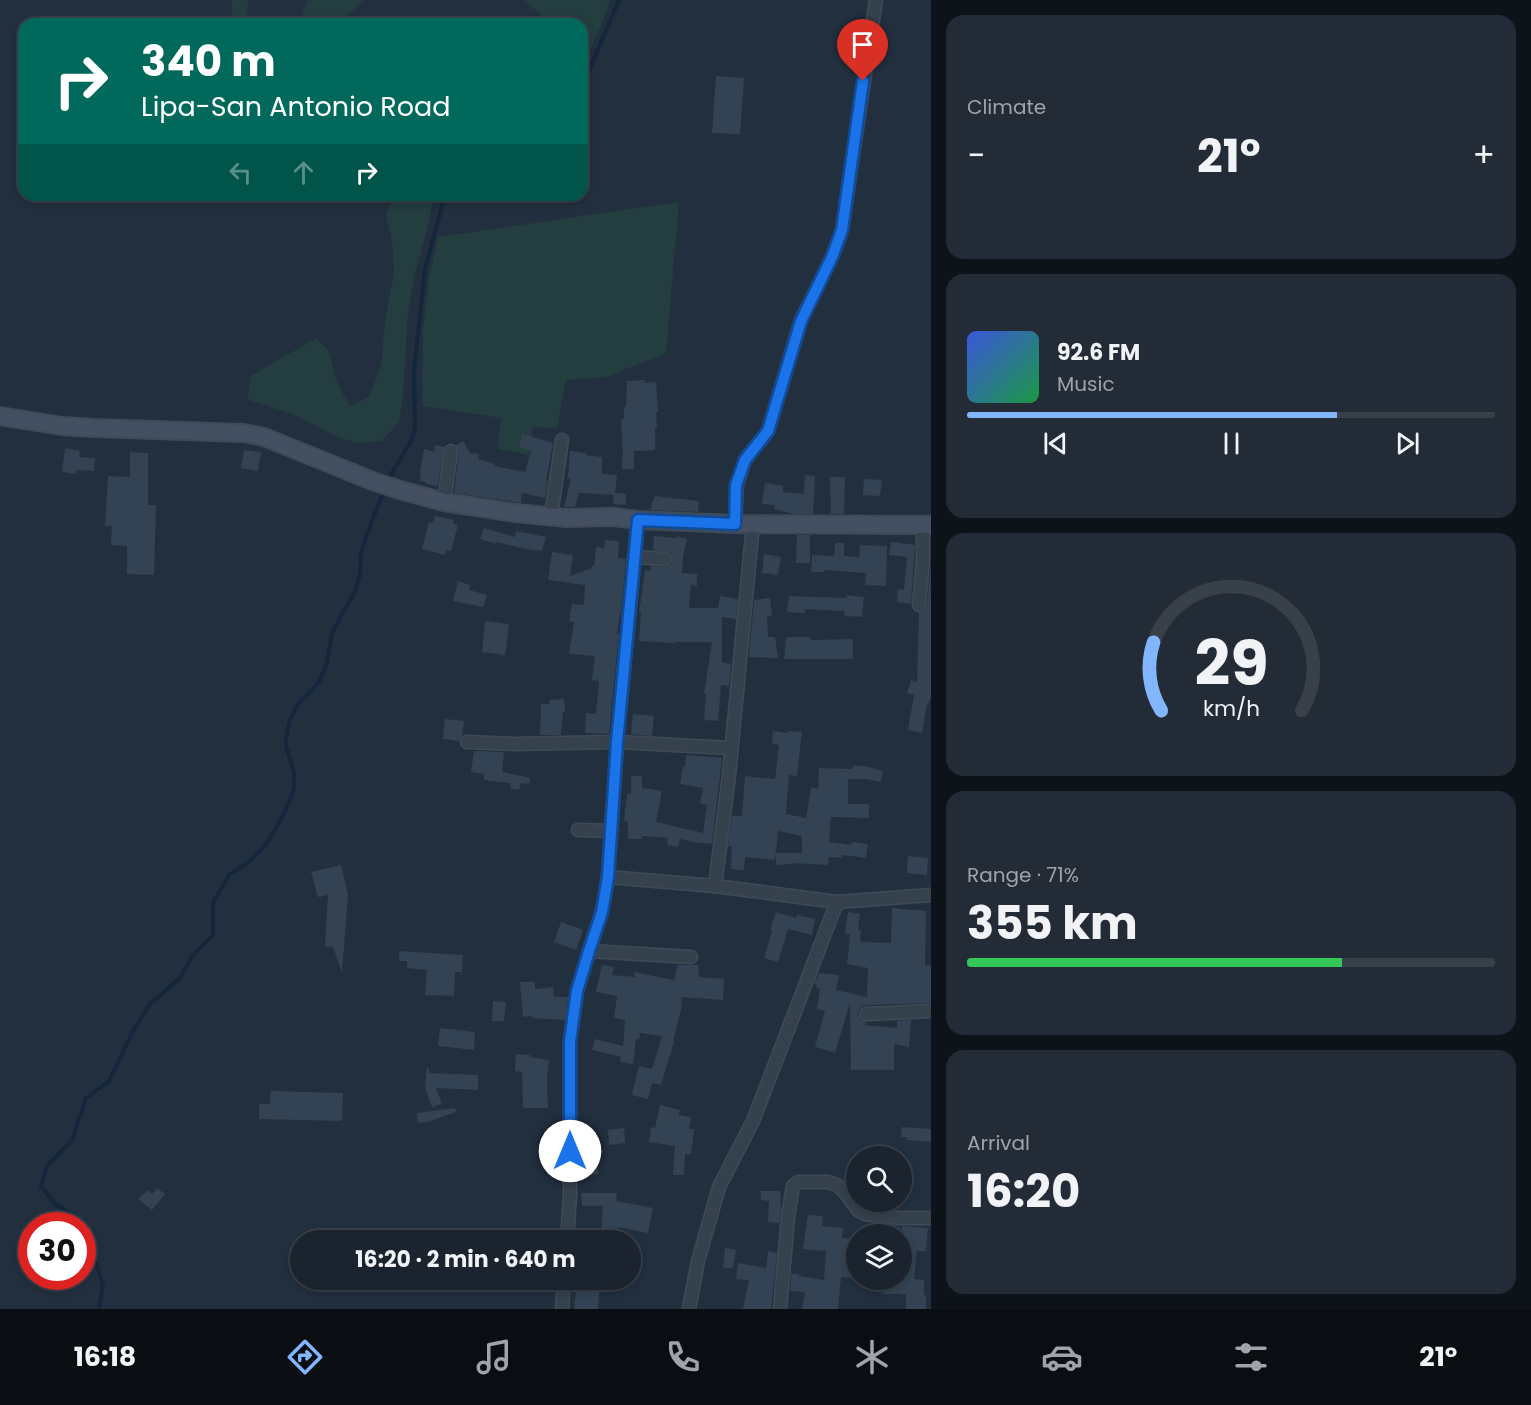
<!DOCTYPE html>
<html lang="en">
<head>
<meta charset="utf-8">
<style>
  :root { --surface:#1a232e; --page:#232b36; --text:#f1f3f6; --muted:#9fa4aa; --line:#38404a; --accent:#81b6fe }
  body { margin:0; font-family:Poppins,sans-serif; background:var(--page); color:var(--text); height:100vh; display:flex; flex-direction:column; font-size:22px; white-space:nowrap }
  * { box-sizing:border-box; margin:0 }
  p { font-size:20px; color:var(--muted) }
  .icon { flex:none; width:33px; height:33px; fill:none; stroke:currentColor; stroke-width:2; stroke-linecap:round; stroke-linejoin:round }
  .map { position:relative; flex:1; overflow:hidden }
  .sheet { display:flex; flex-direction:column; gap:15px; padding:15px; background:#0e1319; width:600px }
  .sheet>* { flex:none }
  .banner { position:absolute; left:18px; top:18px; width:570px; height:183px; border-radius:18px; box-shadow:0 3px 9px #0003,0 0 0 2px var(--line); background:#00695c; color:#fff; overflow:hidden }
  .tools { position:absolute; left:846px; top:1146px; display:grid; gap:12px }
  .tools a { display:grid; place-items:center; width:66px; height:66px; border-radius:50%; background:var(--surface); box-shadow:0 3px 9px #0003,0 0 0 2px var(--line); font-size:30px }
  .speed { position:absolute; left:18px; top:1212px; display:flex; gap:12px; font-size:30px; font-weight:700; text-align:center }
  .speed>* { display:grid; place-content:center; width:78px; height:78px; border-radius:50%; background:var(--surface); box-shadow:0 3px 9px #0003,0 0 0 2px var(--line); line-height:1 }
  .speed .limit { border:9px solid #d22; background:#fff; color:#111 }
  .pin { position:absolute; display:grid; place-items:center; width:51px; height:51px; color:#fff; margin:-62px -26px; border-radius:50% 50% 50% 0; rotate:-45deg; box-shadow:0 0 6px #0007 }
  .pin .icon { rotate:45deg }
  .me { position:absolute; width:66px; margin:-33px; rotate:0deg; stroke-linejoin:round; filter:drop-shadow(0 0 4px #0008) }
  .turn { display:flex; align-items:center; gap:21px; height:126px; padding:0 24px; font-size:27px }
  .turn .icon { width:78px; height:78px; stroke-width:2.5 }
  .turn b { display:block; font-size:42px; line-height:51px }
  .lanes { display:flex; align-items:center; height:57px; padding:0 24px; background:#0003; justify-content:center; gap:30px; direction:ltr }
  .lanes .off { opacity:.35 }
  .big { font-size:45px; font-weight:700; line-height:1.1 }
  .sheet .card { flex:1; display:flex; flex-direction:column; justify-content:center; gap:9px; min-width:0; padding:0 21px; border-radius:18px; background:var(--page) }
  .sheet .dial { align-items:center; gap:0 }
  .dial svg { height:156px; overflow:visible; fill:none; stroke:var(--line); stroke-width:7; stroke-linecap:round; text-anchor:middle }
  .dial text { fill:var(--text); stroke:none }
  .song { display:flex; align-items:center; gap:18px }
  .cover { width:72px; height:72px; border-radius:9px; background:linear-gradient(135deg,hsl(230 70% 55%),hsl(140 70% 35%)) }
  .played { height:6px; border-radius:3px; background:linear-gradient(90deg,var(--accent) 70%,var(--line) 70%) }
  .keys { display:flex; justify-content:space-around; direction:ltr }
  .heat { display:flex; justify-content:space-between; align-items:center; font-size:33px; direction:ltr }
  .charge { height:9px; border-radius:4px; background:linear-gradient(90deg,#34c759 71%,var(--line) 0) }
  .trip { position:absolute; left:290px; top:1230px; width:351px; height:60px; border-radius:30px; background:var(--surface); box-shadow:0 3px 9px #0003,0 0 0 2px var(--line); font-weight:700; line-height:60px; text-align:center }
  .tab-bar { display:flex; height:96px; justify-content:space-around; align-items:center; background:#0a0e12; color:var(--muted) }
  .tab-bar .icon { width:42px; height:42px }
  .tab-bar .on { color:var(--accent) }
  .tab-bar b { font-size:27px; color:var(--text) }
  main { display:flex; flex:1; min-height:0 }
  .map>svg:first-child { display:block }
</style>
</head>
<body>
<main>
<div class="map">
<svg width="931" height="1309" viewBox="0 0 931 1309">
  <rect width="100%" height="100%" fill="#222f3e"/>
  <g fill="#243d3f">
    <path d="M232,0h16l-1,24h-16z"/>
    <path d="M308,0h55l-17,17 -6,7h-43l3,-2z"/>
    <path d="M524,0h86l-7,21 -21,47v-44h-34l-9,-11z"/>
    <path d="M394,195h39l-4,27 -15,55 -6,35 -5,84 -4,26 -17,19 -24,2 -20,-6 -43,-22 -48,-16 4,-23 65,-38 12,12 10,35 12,21 19,-9 12,-31 4,-45 9,-49 -2,-31 -6,-27z"/>
    <path d="M679,202l-13,151 -60,24 -40,3 -9,48 -24,-1 -4,28 -31,-6 3,-31 -79,-12 1,-77 6,-51 9,-41z"/>
  </g>
  <g fill="none" stroke-linecap="round" stroke-linejoin="round">
    <g stroke="#14263c" stroke-width="4">
      <path d="M582,87l37,-87"/>
      <path d="M388,482l5,-11 18,-30 4,-12 -1,-59 11,-101 16,-59 3,-15"/>
      <path d="M81,1226l-4,-8 -22,-14 -14,-18 6,-20 25,-26 14,-42 23,-17 24,-50 17,-27 30,-26 13,-23 20,-20v-33l17,-28 19,-12 17,-17 19,-33 9,-23v-16l-8,-27v-7l4,-19 7,-15 14,-14 9,-11 7,-17 5,-30 11,-21 12,-20 5,-18 1,-22 12,-34 11,-27"/>
      <path d="M82,1229l7,13 14,43 -4,24"/>
    </g>
  </g>
  <g fill="#334354">
    <path d="M716,76l28,2 -4,56 -28,-1z"/>
    <path d="M645,380v3l11,-1 2,30h-2l1,16h-2v22l-21,1v18h-12v-12h1l-2,-38h3v-12h2l1,-26z"/>
    <path d="M522,434l31,9 -7,38h2l-3,17 -23,-5 -1,10 -67,-10 5,-41 -3,-7 7,-4 7,12 9,1 -1,5 17,5 -1,2 31,6 6,-21 -12,-4z"/>
    <path d="M435,445l9,2 -6,39 -12,-2v-2l-6,-1 1,-9 -1,-1 4,-22 10,3z"/>
    <path d="M65,448l15,3 -1,6 16,1 -1,13 -17,-1 -1,4 -14,-2z"/>
    <path d="M244,450l17,2 -3,19 -17,-3z"/>
    <path d="M570,451l16,2v2l16,2v17l15,1 -2,18 11,1v11l-13,-1 1,-9 -35,-2 -4,14h-11l7,-28h-2l-1,-4z"/>
    <path d="M130,452l18,1v52h8l-2,70 -27,-1v-28l-16,-1 1,-19h-7l3,-50 22,1z"/>
    <path d="M805,475l10,1 -2,38h-18l-21,-5 1,-4 -13,-1 3,-21 18,3v6l21,2z"/>
    <path d="M830,477h15l-1,37h-13z"/>
    <path d="M864,479l18,1 -2,16 -17,-1z"/>
    <path d="M654,496l45,5 -1,11 -47,-2 1,-9h2z"/>
    <path d="M435,516l19,4 -1,4 5,1 -7,26 -5,-1 -1,5 -23,-6 7,-27 4,1z"/>
    <path d="M484,528l31,9 1,-6 30,6 -4,14 -16,-2 -29,-7 -1,2 -16,-5z"/>
    <path d="M797,535h13v28h-14z"/>
    <path d="M654,536l22,2 1,-2 10,3 -4,17 -1,17 15,1v12l-6,-1 -2,23h29l2,-12 18,3 -2,20 -14,-2v45l9,2 -2,22 -8,-1 -3,36 -14,-1 2,-26h-2l8,-52h-37v1l-36,-2 2,-28h-2l6,-43 6,1v-5l17,1 3,-3 2,-4 -1,-5 -3,-3 -16,-2z"/>
    <path d="M605,540l14,1 -1,17 8,1 -5,54h-1l-3,21h2l-10,100 -24,-1 1,-20 10,1 3,-33 -7,-1 3,-24 -26,-2 5,-32 -5,-1 3,-17 12,1 1,-20 -37,-5 4,-28 21,3 -3,21 22,-8v-2h2l2,-19 8,1z"/>
    <path d="M891,542l24,3 -4,59 -14,-2 1,-13 6,1 3,-33 -18,-2z"/>
    <path d="M835,543h9v13l15,1 1,-12 27,1 -1,40 -21,-1 1,-12 -42,-3 -1,2h-12l1,-17 22,1z"/>
    <path d="M764,554l17,3 -3,18 -16,-2z"/>
    <path d="M931,563v135l-5,10 -4,25 -14,-3 6,-35 -7,-2 4,-13 6,2 2,-69 6,-3 2,-4z"/>
    <path d="M458,581l12,4 -1,5 18,5 -4,12 -30,-6z"/>
    <path d="M846,595l18,2 -2,20 -18,-1 1,-5 -40,-2v4l-18,-1 2,-16 57,2z"/>
    <path d="M770,598l2,18 -5,1 1,20h7l3,21 -29,-1 5,-57z"/>
    <path d="M485,621l24,3 -4,31 -23,-3z"/>
    <path d="M789,637h21v3l43,-1v20h-69l2,-21z"/>
    <path d="M564,699l1,13h-2l-2,23h-21l1,-31h9l-1,-4z"/>
    <path d="M633,714l21,2 -2,20 -21,-2z"/>
    <path d="M445,719l19,2 -2,15 -3,5 -16,-2z"/>
    <path d="M773,731l15,2v-2l14,1 -5,44 -8,-1 -3,39 20,4 5,-31 7,2 1,-21 34,1v-3h12l18,5 -2,11 -16,-3h-17v25h21v14l-38,-1 -2,25 22,3 1,-3 16,2 -2,14 -23,-3 -1,3 -13,-1 -1,8 -37,-2v1l-15,1v-12h26v-17l-24,-5 -3,29 -30,-3 -1,13 -13,-1 1,-23h-4l4,-30h10l3,-40 30,3 4,-34 -7,-1z"/>
    <path d="M474,751l30,1 -2,20 28,6 -1,6 -8,-1 -2,7 -9,-2 1,-5 -27,-3v-6l-13,-2z"/>
    <path d="M686,755l36,3 -10,86 -19,-2 -13,-3 -2,8 -11,-2 1,-7 -26,-2v3h-14v-17l-4,-1 3,-27h4v-18h11v12l20,3 -6,31 47,11 4,-28 -7,-2 3,-15 -23,-4 3,-18 2,1z"/>
    <path d="M908,856l20,2 -1,17 -20,-2z"/>
    <path d="M341,865l7,30 -6,77 -9,-25 -8,-1 3,-51 -10,2 -7,-25z"/>
    <path d="M892,908l34,3 -1,54 6,1v37l-63,2 -7,2 -3,4v4l1,4 7,3 -1,3 32,3v-7l14,-1 -2,27 -15,-3v26h-43l-1,-67 -15,50 -20,-6 10,-36 -8,-2 3,-20 -4,-1 1,-3 -3,-1 5,-11 20,2 -3,15 31,7 1,-29 -21,-4 3,-30h-5l3,-22 12,2 -2,16 3,1 -1,9h1v2l30,1z"/>
    <path d="M776,912l20,6 1,-3 18,4 -3,16 -24,-6 -10,33 -14,-4 8,-27 -2,-1z"/>
    <path d="M561,922l22,8 -7,20 -22,-8z"/>
    <path d="M399,951l64,4 -1,17h-7l-1,24 -29,-1 2,-25 -20,-2v-7h-8z"/>
    <path d="M602,965l12,2 -2,8 23,2 -1,-5 40,8 4,-15h20l1,12 25,2 -1,21 -41,-3 -1,13 -8,31 1,1 -13,43 -9,-2 -4,16 -16,-4 7,-29 13,3 10,-33 -22,-3 -1,6h-3l-3,25 -13,-2 1,-5 -29,-7 3,-11 28,7 2,-26 -11,-2 3,-22 -21,-4z"/>
    <path d="M520,982h15v7l18,-2 1,10h14l-3,23 -33,-2v-2l-9,1z"/>
    <path d="M493,1001l13,1 -2,19h-12z"/>
    <path d="M440,1028l35,4 -1,18 -36,-4z"/>
    <path d="M516,1054l14,1v2l19,3 -2,20 1,28h-25l-1,-36 -7,-1z"/>
    <path d="M427,1066l3,7 48,2v15l-42,-2 6,16 -10,3 -7,-19z"/>
    <path d="M271,1091l72,2 -1,28 -83,-2v-15h11z"/>
    <path d="M660,1105l20,5 -2,5 13,2 -2,12h5l-1,10 -2,15h-6l-1,21h-11l2,-29 -26,-4 2,-15 4,1z"/>
    <path d="M455,1108l1,4 -31,11v-1l-7,1 -1,-10z"/>
    <path d="M902,1127l29,2v13l-24,-2v-3h-6z"/>
    <path d="M624,1128l1,15 -16,2 -1,-15z"/>
    <path d="M583,1158h14l1,16 -14,1z"/>
    <path d="M157,1188l8,6 -13,16 -14,-11 10,-9 4,4z"/>
    <path d="M761,1191h19l1,18 -2,14 -11,-1 1,-21 -8,-1z"/>
    <path d="M581,1193h36l-1,8 37,7 -5,25 -30,-6 -1,9 -16,-3 2,-27h-21z"/>
    <path d="M808,1215l15,1 -1,10 21,2 -1,10 14,1v39l-15,-1 -3,32h-36l3,-17 -15,-1 1,-17h8v2l25,4 2,-29 -23,-2z"/>
    <path d="M902,1226l26,2 -2,23h-9l-3,28 10,1v15h2v14h-20v-15h-23v-14h19z"/>
    <path d="M725,1248l11,2 -3,18h-10z"/>
    <path d="M768,1251l9,2 -6,56h-28l6,-29 -13,-1 2,-16 28,5z"/>
    <path d="M577,1280h23l-2,29h-24z"/>
  </g>
  <g fill="none" stroke-linecap="round" stroke-linejoin="round">
    <g stroke="#3f4a57" stroke-width="15">
      <g id="street">
        <path d="M444,502l7,-51"/>
        <path d="M551,516l11,-76"/>
        <path d="M735,524l2,-39 8,-25 23,-29 33,-111 31,-63 10,-27 34,-230"/>
        <path d="M753,524l-24,251 -14,111 122,16 94,-7"/>
        <path d="M634,557l31,2"/>
        <path d="M919,605l4,-45v-35"/>
        <path d="M467,742l48,2 102,-2 114,6"/>
        <path d="M578,830l33,1"/>
        <path d="M608,877l107,9"/>
        <path d="M589,951l102,6"/>
        <path d="M866,1014l65,-3"/>
        <path d="M567,1240l3,-45v-154l7,-50 12,-40 13,-40 6,-34 9,-135 21,-222"/>
        <path d="M562,1309l2,-29"/>
        <path d="M689,1309l9,-48 21,-74 34,-66 84,-219"/>
        <path d="M780,1309l8,-92 5,-31 5,-4h30l9,3 6,5 15,20 7,4 35,4h31"/>
      </g>
    </g>
    <g stroke="#3f4a57" stroke-width="20">
      <path id="secondary" d="M0,416l62,10 33,2 149,5 20,4 111,45 25,8 44,12 72,11 50,5 47,-1 25,3 97,4 196,1"/>
    </g>
    <use href="#street" stroke="#36414e" stroke-width="12"/>
    <use href="#secondary" stroke="#445061" stroke-width="16"/>
  </g>
  <g fill="none" stroke-linecap="round" stroke-linejoin="round">
    <g stroke="#114b97" stroke-width="15">
      <path id="route" d="M570,1151v-110l7,-50 12,-40 13,-39 6,-35 9,-135 21,-222 97,4 1,-39 9,-25 23,-29 33,-110 31,-64 10,-27 21,-149"/>
    </g>
    <use href="#route" stroke="#1a73e8" stroke-width="10"/>
  </g>
</svg>
<div class="tools">
<a><svg class="icon" aria-label="search" viewBox="0 0 24 24"><circle cx="10" cy="10" r="6"/><path d="M15 15l6 6"/></svg></a>
<a><svg class="icon" aria-label="layers" viewBox="0 0 24 24"><path d="M12 4l9 5-9 5-9-5zM3 14l9 5 9-5"/></svg></a>
</div>
<div class="speed"><div class="limit">30</div></div>
<div class="pin" style="left:863px;top:81px;background:#d93025"><svg class="icon" aria-label="arrive" viewBox="0 0 24 24"><path d="M6 21V4h12l-3 4 3 4H6"/></svg></div>
<svg class="me" style="left:570px;top:1151px" viewBox="-20 -20 40 40"><circle r="19" fill="#fff"/><path d="M0-13L10 11 0 6-10 11z" fill="#1a73e8"/></svg>
<div class="trip">16:20 · 2 min · 640 m</div>
<div class="banner">
<div class="turn"><svg class="icon" aria-label="right" viewBox="0 0 24 24"><path d="M7 20v-9h11M14 6l5 5-5 5"/></svg><div><b>340 m</b>Lipa-San Antonio Road</div></div>
<div class="lanes"><svg class="icon off" aria-label="left" viewBox="0 0 24 24"><path d="M17 20v-9H6M10 6l-5 5 5 5"/></svg><svg class="icon off" aria-label="ahead" viewBox="0 0 24 24"><path d="M12 20V5M6 11l6-6 6 6"/></svg><svg class="icon" aria-label="right" viewBox="0 0 24 24"><path d="M7 20v-9h11M14 6l5 5-5 5"/></svg></div>
</div>
</div>
<section class="sheet">
<div class="card"><p>Climate</p>
<div class="heat"><a>−</a><b class="big">21°</b><a>+</a></div>
</div>
<div class="card">
<div class="song"><i class="cover"></i><div><b>92.6 FM</b><p>Music</p></div></div>
<div class="played"></div>
<div class="keys"><svg class="icon" aria-label="previous" viewBox="0 0 24 24"><path d="M18 5L8 12l10 7zM5 5v14"/></svg><svg class="icon" aria-label="pause" viewBox="0 0 24 24"><path d="M8 5v14M16 5v14"/></svg><svg class="icon" aria-label="next" viewBox="0 0 24 24"><path d="M6 5l10 7-10 7zM19 5v14"/></svg></div>
</div>
<div class="card dial"><svg viewBox="0 0 100 80">
<path d="M14 69A42 42 0 1 1 86 69"/>
<path d="M14 69A42 42 0 0 1 10 34" stroke="#81b6fe"/>
<text x="50" y="56" font-size="32" font-weight="700">29</text>
<text x="50" y="72" font-size="11">km/h</text>
</svg></div>
<div class="card"><p>Range · 71%</p><b class="big">355 km</b><div class="charge"></div></div>
<div class="card"><p>Arrival</p><b class="big">16:20</b></div>
</section>
</main>
<nav class="tab-bar">
<b>16:18</b>
<svg class="icon on" aria-label="directions" viewBox="0 0 24 24"><path d="M12 3l9 9-9 9-9-9zM9 14v-3h6M13 9l2 2-2 2"/></svg>
<svg class="icon" aria-label="music" viewBox="0 0 24 24"><path d="M9 18V5l10-2v13"/><circle cx="6" cy="18" r="3"/><circle cx="16" cy="16" r="3"/></svg>
<svg class="icon" aria-label="phone" viewBox="0 0 24 24"><path d="M5 4h4l2 5-3 2q2 4 5 5l2-3 5 2v4C11 20 4 13 5 4z"/></svg>
<svg class="icon" aria-label="climate" viewBox="0 0 24 24"><path d="M12 3v18M4 7l16 10M4 17L20 7"/></svg>
<svg class="icon" aria-label="car" viewBox="0 0 24 24"><path d="M5 17H2v-5l4-1 3-4h7l3 4 3 1v5h-3M9 17h6M6 11h13"/><circle cx="7" cy="17" r="2"/><circle cx="17" cy="17" r="2"/></svg>
<svg class="icon" aria-label="filters" viewBox="0 0 24 24"><path d="M4 7h16M4 17h16"/><circle cx="9" cy="7" r="2"/><circle cx="15" cy="17" r="2"/></svg>
<b>21°</b>
</nav>
</body>
</html>
